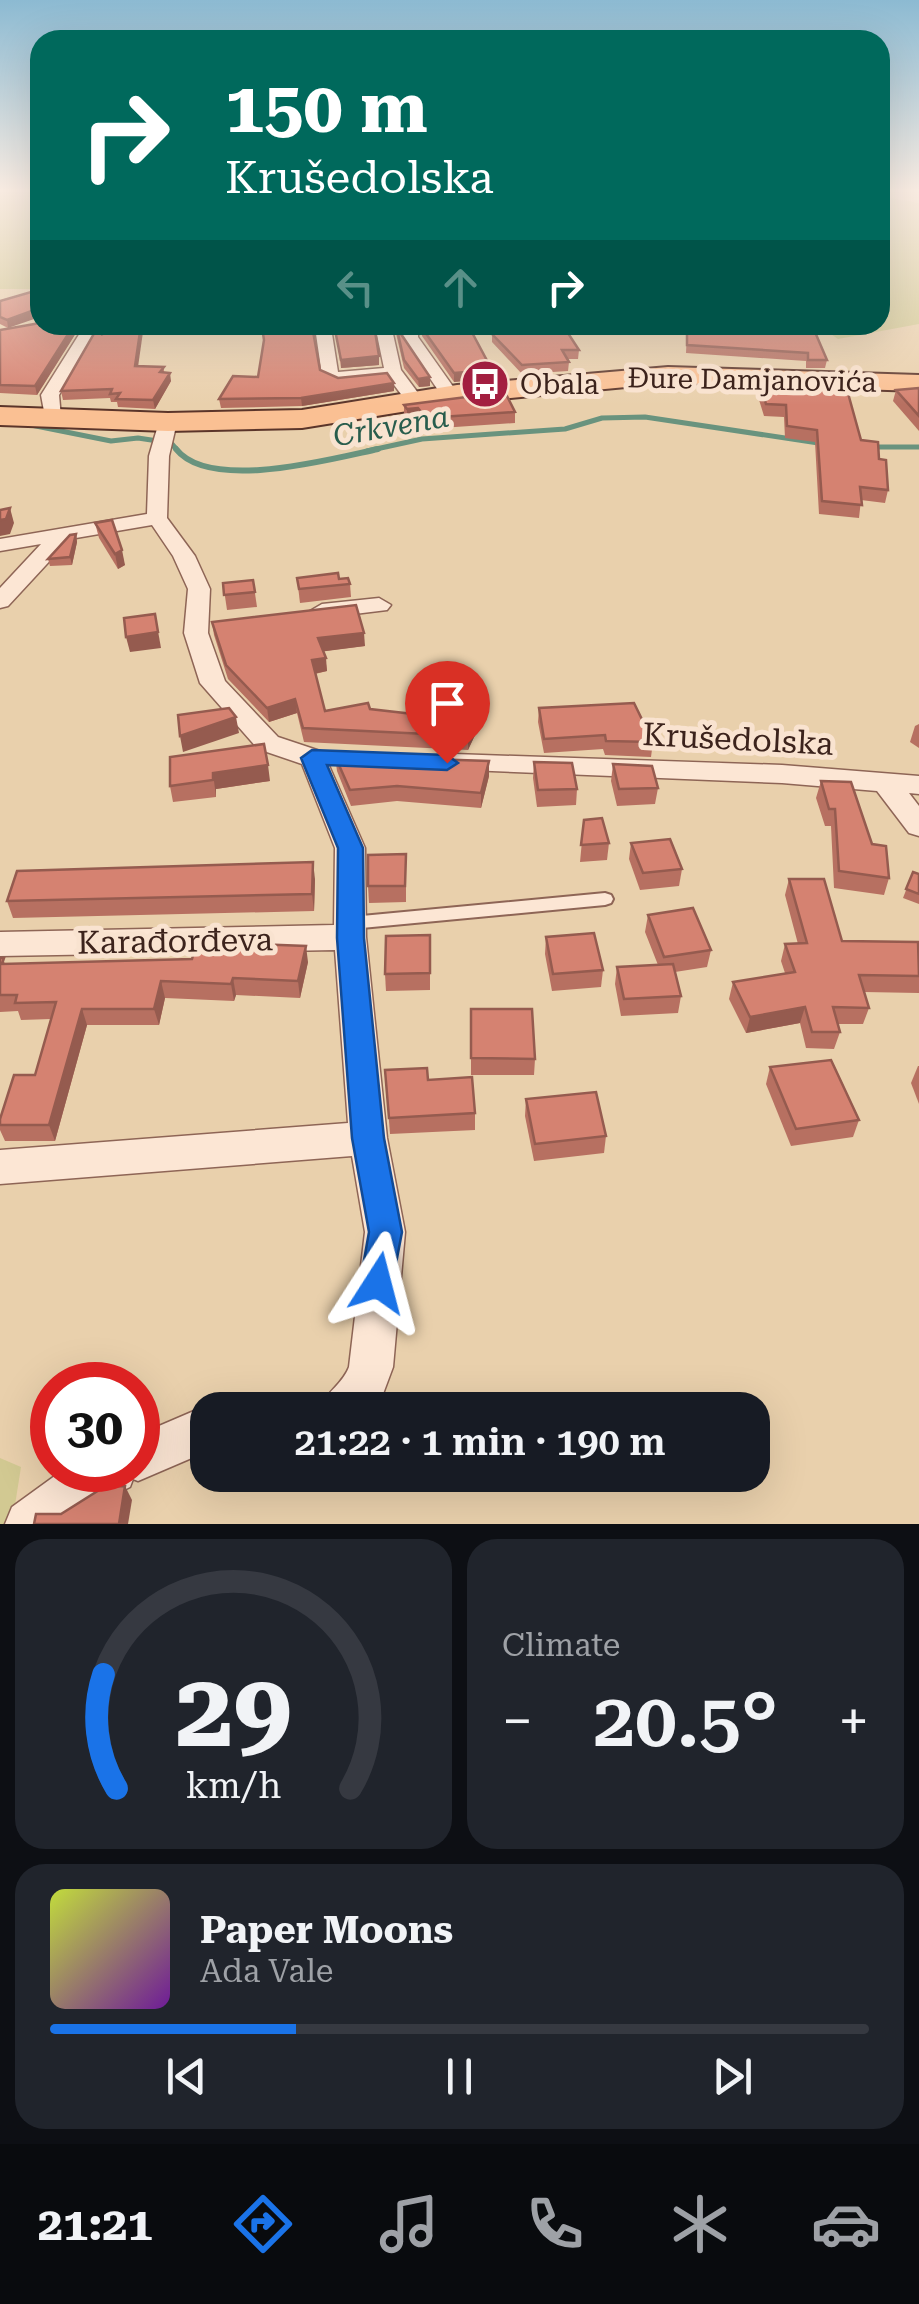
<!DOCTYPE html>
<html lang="en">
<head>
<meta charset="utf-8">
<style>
  :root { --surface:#171b24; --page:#20242c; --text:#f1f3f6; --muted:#9ea1a6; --line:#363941; --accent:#1a73e8 }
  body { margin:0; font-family:"Roboto Serif",serif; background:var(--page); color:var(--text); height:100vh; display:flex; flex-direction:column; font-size:38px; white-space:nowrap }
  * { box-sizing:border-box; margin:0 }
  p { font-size:32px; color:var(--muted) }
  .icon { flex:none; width:55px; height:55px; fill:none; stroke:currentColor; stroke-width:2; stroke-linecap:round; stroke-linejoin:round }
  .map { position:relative; height:1524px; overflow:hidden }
  .drawer { display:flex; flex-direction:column; gap:15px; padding:15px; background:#0d0f14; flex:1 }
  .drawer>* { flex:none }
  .banner { position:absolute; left:30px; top:30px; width:860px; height:305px; border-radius:30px; box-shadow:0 10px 40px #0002; background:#00695c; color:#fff; overflow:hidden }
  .speed { position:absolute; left:30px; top:1362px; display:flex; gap:20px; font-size:50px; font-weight:700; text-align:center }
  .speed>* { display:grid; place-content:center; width:130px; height:130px; border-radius:50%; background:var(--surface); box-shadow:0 10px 40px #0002; line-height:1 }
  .speed .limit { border:15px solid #d22; background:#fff; color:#111 }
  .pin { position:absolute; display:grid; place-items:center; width:85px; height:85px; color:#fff; margin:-102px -42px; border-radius:50% 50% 50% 0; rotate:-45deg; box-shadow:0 0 10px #0007 }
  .pin .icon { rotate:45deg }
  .me { position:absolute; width:110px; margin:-55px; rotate:9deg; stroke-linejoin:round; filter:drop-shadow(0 0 8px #0008) }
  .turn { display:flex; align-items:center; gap:35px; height:210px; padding:0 30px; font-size:45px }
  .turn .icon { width:130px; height:130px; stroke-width:2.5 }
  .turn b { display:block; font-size:70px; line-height:85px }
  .lanes { display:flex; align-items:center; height:95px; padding:0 30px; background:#0003; justify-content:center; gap:50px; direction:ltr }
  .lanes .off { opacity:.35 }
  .big { font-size:75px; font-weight:600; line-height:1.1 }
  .drawer .tile { flex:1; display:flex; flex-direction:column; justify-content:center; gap:15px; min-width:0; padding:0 35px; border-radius:30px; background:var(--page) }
  .drawer .dial { align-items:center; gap:0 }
  .dial svg { height:260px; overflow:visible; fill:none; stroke:var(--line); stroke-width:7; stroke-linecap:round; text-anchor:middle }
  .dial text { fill:var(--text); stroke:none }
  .song { display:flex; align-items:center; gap:30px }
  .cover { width:120px; height:120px; border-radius:15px; background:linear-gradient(135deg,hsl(70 70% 55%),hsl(280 70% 35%)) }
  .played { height:10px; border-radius:5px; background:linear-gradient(90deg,var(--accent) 30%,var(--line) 30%) }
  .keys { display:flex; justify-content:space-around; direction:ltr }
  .heat { display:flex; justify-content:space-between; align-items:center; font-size:55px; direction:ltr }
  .drawer .tiles { flex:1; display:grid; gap:15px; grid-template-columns:1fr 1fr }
  .tile:last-child { grid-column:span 2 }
  .trip { position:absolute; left:190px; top:1392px; width:580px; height:100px; border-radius:30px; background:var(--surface); box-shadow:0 10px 40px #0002; font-weight:600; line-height:100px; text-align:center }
  .tab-bar { display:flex; height:160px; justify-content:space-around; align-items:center; background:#090b0e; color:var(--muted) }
  .tab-bar .icon { width:70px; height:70px }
  .tab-bar .current { color:var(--accent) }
  .tab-bar b { font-size:45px; color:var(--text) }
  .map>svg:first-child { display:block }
</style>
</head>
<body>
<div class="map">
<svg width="919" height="1524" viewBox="0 0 919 1524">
  <rect width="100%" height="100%" fill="#f3d7c0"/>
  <path fill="#e9d0ac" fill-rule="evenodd" d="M0,192h40v133h840v-133h39v1332h-919zM52,1385h86v85h-86zM208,1410h544v65h-544z"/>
  <g fill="#d2c992">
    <rect x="0" y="192" width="40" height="97"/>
    <path d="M880,196l39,7v121l-81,15 -20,-14h62z"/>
    <path d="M0,1458l21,9 -9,57h-12z"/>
  </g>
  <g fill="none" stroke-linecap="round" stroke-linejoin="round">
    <g stroke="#69937e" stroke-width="5">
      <path d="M31,425l80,16 27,-3 33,5 7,8"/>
      <path d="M869,447h50"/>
      <path d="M367,451l55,-12 143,-10 37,-11 43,-1 180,27"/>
    </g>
    <path stroke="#69937e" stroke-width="6" d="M176,449c34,43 155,10 202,0"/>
    <g stroke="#8e6556" stroke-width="4">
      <path id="service" d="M605,893l6,2 2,4 -2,4 -6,2 -254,24 -6,-2 -2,-4 2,-4 6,-2z"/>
    </g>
    <g stroke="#8e6556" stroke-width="3">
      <g id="minor">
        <path d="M85,325h16l-42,70 2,23 -3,4h-12l-5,-27z"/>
        <path d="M375,325h16l10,45 23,31 -3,4h-12l-20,-27 -51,5 -16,-8 -6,-41 8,-5 8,5 6,38 46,-4z"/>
        <path d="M402,325h16v12l41,58 -3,4h-12l-42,-62z"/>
        <path d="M168,417l9,5 -8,34 -2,62 28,38 15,33 -2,44 17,48 53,56 45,15 42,96 1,89 21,201 18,94 -12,135 -16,43h-59c8,-18 24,-25 31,-43l16,-135 -13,-76 -352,28v-34l348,-27 -13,-173 -335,6v-24l334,-7 1,-77 -33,-84 -44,-15 -58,-66 -16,-50 4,-44 -15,-33 -21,-31 -82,14 -62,67 -8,2v-20l41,-44 -41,7v-12l147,-25 2,-58 10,-34z"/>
        <path d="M379,598l12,7 -4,5 -65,8 -12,-7 12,-7z"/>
        <path d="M454,754l328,11 137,11v18l-10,-1 10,13v30l-10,-3 -32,-42 -95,-8 -338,-14 -4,-6 4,-6z"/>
        <path d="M208,1405l12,5h-12v41l-70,30 -5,-2 -3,8 -34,17 -27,20h-64l7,-17 51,-37h75v-35z"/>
      </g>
    </g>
    <g stroke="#5b352a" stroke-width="4">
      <path id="primary" d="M668,367l251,8v16l-251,-8 -211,20 -155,25 -134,3 -168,-6v-18l168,6 134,-3 155,-25z"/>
    </g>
    <use href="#service" fill="#fce6d4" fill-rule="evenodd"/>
    <use href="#minor" fill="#fce6d4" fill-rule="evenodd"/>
    <use href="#primary" fill="#fac093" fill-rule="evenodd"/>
  </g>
  <g fill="#b77061">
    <path d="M40,290l-32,38 -8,-4v-23z"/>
    <path d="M40,325h41l-44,70 -37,-2v-63z"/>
    <path d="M115,325l-3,5 26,36 26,1v5l7,9 -16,28 -37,-2 -1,-5h-6l-1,-4 -47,2 -2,-9z"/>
    <path d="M291,325h83l5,40 -38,3 -5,-35 -14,-7 -9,8 7,36 18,8 56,13 -92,15 -81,2 -2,-9 39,-22z"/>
    <path d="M394,325h5v7l31,54 -11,1 -15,-19z"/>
    <path d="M421,325l71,53 -38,4 -32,-46z"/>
    <path d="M742,325h35l2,2 27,1v-3h6l15,35 -2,8h-19v-7l-120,-8 1,-23h54z"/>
    <path d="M542,332l37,18 -1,9h-11l2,3 -1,9 -46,3 -30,-32v-8z"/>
    <path d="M758,378l103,62 18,19 9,31 -3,13 -24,-3 -2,18 -40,-4 -4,-72 -30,-4 -1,-21 -20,-1 -8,-26z"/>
    <path d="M919,388v43l-26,-30 3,-11z"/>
    <path d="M404,405l111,7v11l-89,6 -8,-11 -11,2 -3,-5z"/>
    <path d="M95,523l30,42 -7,4 -19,-31z"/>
    <path d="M76,534l1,8 -5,23 -22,1 -2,-7z"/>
    <path d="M297,578l42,1 11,5 1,13 -51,6z"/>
    <path d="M253,580l4,27 -30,3 -4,-27z"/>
    <path d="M212,622l153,24 -41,5 3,20 -12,3 10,37 45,-2 105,12v14l-7,15 -164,-8 -7,-29 -28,9 -41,-43 -14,-44z"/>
    <path d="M539,708l114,34 -2,15 -46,-2 -2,-6 -59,4 -6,-31z"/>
    <path d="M919,724v24l-9,-6 5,-16z"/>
    <path d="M335,756l154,20 -8,32 -84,-7 -46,5 -14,-35z"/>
    <path d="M170,757l100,24 -54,8v8l-43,5 -3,-16z"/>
    <path d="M534,762l43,27 -1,16 -39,2 -4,-29z"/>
    <path d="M613,764l45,24 -3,16 -38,2 -6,-25z"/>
    <path d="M821,781l51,63 17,34 -5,17 -50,-7 -3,-62h-6l-9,-28z"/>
    <path d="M584,820l25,23 -2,17 -27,2z"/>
    <path d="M631,843l51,26 -3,17 -39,4 -11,-31z"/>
    <path d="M406,854v48l-37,1 -1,-17z"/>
    <path d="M913,872l6,2v30l-16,-6z"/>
    <path d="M315,879l-1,32 -301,7 -6,-17z"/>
    <path d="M789,879l53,62 77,2v50l-55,-1 5,16 -6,16h-26l3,8 -6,17 -28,-1 -6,-25 -54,10 -17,-34 4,-17 52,-9 -4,-12 4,-17h13l-13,-49z"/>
    <path d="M648,915l63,35 -4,17 -32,5 6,24 -3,17 -57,3 -6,-32 2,-17 41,-2 -13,-33z"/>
    <path d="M430,935v55l-44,1 -1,-17z"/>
    <path d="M546,937l57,33 -2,17 -49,4 -7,-37z"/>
    <path d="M0,958l6,6 302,-2 -8,36 -64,-3 -2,6 -69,-3 -6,27h-72l-32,116h-50l-5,-11v-11l35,-44 16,-56 -30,1 -3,-9 -18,1z"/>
    <path d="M471,1009l64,50 -1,16h-63z"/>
    <path d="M918,1066h1v38l-8,-21z"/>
    <path d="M770,1067l89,53 -6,17 -62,9 -25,-62z"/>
    <path d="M385,1070l43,10 47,33v17l-85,4z"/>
    <path d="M526,1099l80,37 -2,17 -70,8 -9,-45z"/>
  </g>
  <g fill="#955b4f">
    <path d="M40,308v9l-32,11 -1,-8z"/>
    <path d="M74,325h7l-44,70 -2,-9z"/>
    <path d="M108,325h7l-13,18 -1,-8z"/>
    <path d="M141,325h3l-7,49 -2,-8z"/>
    <path d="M313,325l9,1 -10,9v-9z"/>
    <path d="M379,356v9l-38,3v-8z"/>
    <path d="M492,370v8l-38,4v-9z"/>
    <path d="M170,373l1,8 -16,28 -2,-9z"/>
    <path d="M430,377v9l-11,1 -1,-8z"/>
    <path d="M394,383v8l-92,15 -1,-8z"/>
    <path d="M418,408v10l-11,2v-11z"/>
    <path d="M10,508l4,15 -4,11 -10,2v-16z"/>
    <path d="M76,534l1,8 -5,23 -2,-8z"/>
    <path d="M122,550l3,15 -7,4 -3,-15z"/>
    <path d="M155,614l6,34 -31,4 -4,-15z"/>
    <path d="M364,633l1,13 -46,6 -1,-14z"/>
    <path d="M326,658l1,13 -14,3 -1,-14z"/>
    <path d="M295,699l2,14 -28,9 -2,-14z"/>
    <path d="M236,717l3,16 -56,19 -3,-16z"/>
    <path d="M475,721v14l-7,15v-14z"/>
    <path d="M489,761v15l-8,32v-15z"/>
    <path d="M268,765l2,16 -54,8v8l-3,-24z"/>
    <path d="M313,862l2,17 -1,32 -2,-17z"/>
    <path d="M306,946l2,16 -8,36 -2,-17z"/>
    <path d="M233,978l3,17 -2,6 -3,-17z"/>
    <path d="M161,981l4,17 -6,27 -5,-16z"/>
    <path d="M805,1007l-5,16 -54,10 4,-16z"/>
    <path d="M82,1009l5,16 -32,116 -6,-16z"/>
    <path d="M125,1486l7,14 -4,24h-9z"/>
  </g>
  <g fill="#d58271" stroke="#955b4f" stroke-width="2.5">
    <path d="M38,290h2v18l-33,12 -7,-3v-16z"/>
    <path d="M40,323v2h34l-39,61 -35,-1v-55z"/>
    <path d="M99,325h9l-7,10 20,-10h20l-6,41 29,1 -4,5 10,1 -17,27 -37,-1 4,-6 -10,1 2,-5 -51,2z"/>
    <path d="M291,325h22l-1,1 8,44 18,8 49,-5 7,10 -93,15 -82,1 14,-23 25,1 6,-37 -2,-13z"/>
    <path d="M334,325h40l5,31 -38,4z"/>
    <path d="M396,325h3v6l31,46 -12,2 -14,-19z"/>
    <path d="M421,325h47l24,45 -38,3 -32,-45z"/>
    <path d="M744,325h33l2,2 29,1v-3h4l15,35h-19v-7l-121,-8v-15h61z"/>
    <path d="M538,328l4,4 24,-2 13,20h-17l7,12 -47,3 -30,-31z"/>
    <path d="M758,378l79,3 3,5h6l15,54 17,2 1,17 7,1 2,30 -28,-3 2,18 -40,-4 -5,-71 -30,-4 -1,-21 -20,-1z"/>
    <path d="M919,388v28l-23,-26z"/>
    <path d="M505,392l10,20 -89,6 -8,-10 -11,1 -3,-4z"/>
    <path d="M10,508l-4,11 -6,1v-10z"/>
    <path d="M112,520l10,30 -7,4 -20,-31z"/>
    <path d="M76,534l-6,23 -22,2 22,-24z"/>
    <path d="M338,573l1,6 9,-1 2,6 -51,5 -2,-11z"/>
    <path d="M253,580l2,12 -31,3 -1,-12z"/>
    <path d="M356,605l8,28 -46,5 8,20 -14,2 13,51 43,-8 2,6 105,12 -7,15 -165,-8 -8,-29 -28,9 -41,-43 -14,-43z"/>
    <path d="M155,614l3,18 -32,5 -2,-19z"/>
    <path d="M634,703l19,39 -47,-1 -1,-6 -61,4 -5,-31z"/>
    <path d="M229,708l7,9 -56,19 -2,-21z"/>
    <path d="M264,744l4,21 -55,8v7l-43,6v-29z"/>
    <path d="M335,756l154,5 -8,32 -84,-7 -47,4z"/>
    <path d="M534,762l38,1 5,26 -39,1z"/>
    <path d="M613,764l39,2 6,22 -39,1z"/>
    <path d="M821,781l30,1 21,62 14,2 3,32 -50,-7 -4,-62h-6z"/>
    <path d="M602,818l7,25 -28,2 3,-25z"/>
    <path d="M670,839l12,30 -39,4 -12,-30z"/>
    <path d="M406,854l-1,32h-37v-31z"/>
    <path d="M313,862l-1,32 -305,7 10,-30z"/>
    <path d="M913,872l6,2v20l-13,-5z"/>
    <path d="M789,879h35l18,62 76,1 1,34 -60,-1 10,33 -36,-1 7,25h-28l-7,-25 -55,10 -17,-35 62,-10 -10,-28 22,-1z"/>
    <path d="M693,908l18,42 -47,7 -16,-42z"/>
    <path d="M594,933l9,37 -50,4 -7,-37z"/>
    <path d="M430,935v38l-45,1 1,-38z"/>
    <path d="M197,942l109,4 -8,35 -65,-3 -2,6 -70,-3 -7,28h-72l-33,116h-49v-6l14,-44h21l21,-73 -41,1 2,-8h-17v-37h4l-2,6 190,-5z"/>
    <path d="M673,964l8,32 -57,3 -7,-32z"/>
    <path d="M471,1009h61l3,50 -64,-1z"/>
    <path d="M831,1060l28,60 -63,9 -26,-62z"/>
    <path d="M427,1068l1,12 44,-3 3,36 -86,5 -4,-48z"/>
    <path d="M596,1092l10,44 -71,8 -9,-45z"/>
    <path d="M125,1486l-6,38h-85l2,-10h25l43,-27z"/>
  </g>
  <linearGradient id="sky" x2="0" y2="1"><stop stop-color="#8cbad2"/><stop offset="0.47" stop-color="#faede3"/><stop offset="1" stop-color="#faede3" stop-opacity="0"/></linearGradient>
  <rect width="919" height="405" fill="url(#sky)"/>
  <path fill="#1a73e8" stroke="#114b97" stroke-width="2.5" d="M312,750l135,5 11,8 -11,7 -120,-5 36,83 1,90 20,200 18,94 -12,63 -12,5 -12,-5 -6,-12 9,-51 -17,-94 -15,-200 1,-90 -37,-90z"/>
  <defs>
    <g id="bus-disc" transform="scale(2.5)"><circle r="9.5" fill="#a31f41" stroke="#f9e3d0"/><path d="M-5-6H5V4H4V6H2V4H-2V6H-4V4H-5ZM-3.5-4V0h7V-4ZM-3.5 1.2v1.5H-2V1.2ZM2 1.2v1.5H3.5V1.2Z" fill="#fff"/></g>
  </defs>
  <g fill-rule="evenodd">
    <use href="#bus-disc" x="485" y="384"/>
  </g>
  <g text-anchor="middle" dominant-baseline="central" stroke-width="10" stroke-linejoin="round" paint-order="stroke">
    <g font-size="28" fill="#3c231c" stroke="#f9e3d0">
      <text transform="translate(752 380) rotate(1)">Đure Damjanovića</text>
    </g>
    <g font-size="28" fill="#3c231c" stroke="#f9e3d0" text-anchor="start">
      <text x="520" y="384">Obala</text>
    </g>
    <g font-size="30" font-style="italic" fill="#295d4d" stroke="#f9e3d0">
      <text transform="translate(391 426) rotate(-10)">Crkvena</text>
    </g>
    <g font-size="32" fill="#3c231c" stroke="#f9e3d0">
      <text transform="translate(738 739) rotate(3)">Krušedolska</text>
      <text transform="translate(175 941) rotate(-1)">Karađorđeva</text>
    </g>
  </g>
</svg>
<div class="speed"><div class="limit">30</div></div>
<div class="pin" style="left:447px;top:763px;background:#d93025"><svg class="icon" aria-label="arrive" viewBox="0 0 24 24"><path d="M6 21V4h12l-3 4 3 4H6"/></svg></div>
<svg class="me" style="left:378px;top:1283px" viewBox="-20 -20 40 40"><path d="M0-17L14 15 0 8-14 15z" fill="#1a73e8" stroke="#fff" stroke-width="4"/></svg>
<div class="trip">21:22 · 1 min · 190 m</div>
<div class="banner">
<div class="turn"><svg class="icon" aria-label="right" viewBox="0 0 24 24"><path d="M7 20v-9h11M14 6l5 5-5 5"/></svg><div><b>150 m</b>Krušedolska</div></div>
<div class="lanes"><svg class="icon off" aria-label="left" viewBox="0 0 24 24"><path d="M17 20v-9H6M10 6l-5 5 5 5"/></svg><svg class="icon off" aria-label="ahead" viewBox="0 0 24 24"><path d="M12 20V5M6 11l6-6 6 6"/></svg><svg class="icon" aria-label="right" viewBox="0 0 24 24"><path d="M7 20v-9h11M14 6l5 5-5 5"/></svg></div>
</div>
</div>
<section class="drawer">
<div class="tiles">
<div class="tile dial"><svg viewBox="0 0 100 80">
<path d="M14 69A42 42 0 1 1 86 69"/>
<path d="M14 69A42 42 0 0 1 10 34" stroke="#1a73e8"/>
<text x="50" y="56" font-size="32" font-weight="700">29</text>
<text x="50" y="72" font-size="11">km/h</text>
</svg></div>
<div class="tile"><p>Climate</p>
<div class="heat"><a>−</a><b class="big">20.5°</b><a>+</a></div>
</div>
<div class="tile">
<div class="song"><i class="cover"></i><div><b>Paper Moons</b><p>Ada Vale</p></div></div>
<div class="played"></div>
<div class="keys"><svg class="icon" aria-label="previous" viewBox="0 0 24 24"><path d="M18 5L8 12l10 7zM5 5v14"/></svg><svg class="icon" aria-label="pause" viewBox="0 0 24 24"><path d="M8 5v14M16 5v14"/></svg><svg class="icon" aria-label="next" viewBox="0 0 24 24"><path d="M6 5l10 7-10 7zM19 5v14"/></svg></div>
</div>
</div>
</section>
<nav class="tab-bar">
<b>21:21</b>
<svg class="icon current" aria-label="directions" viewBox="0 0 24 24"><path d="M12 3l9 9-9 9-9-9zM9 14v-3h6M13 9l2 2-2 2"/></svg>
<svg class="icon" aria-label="music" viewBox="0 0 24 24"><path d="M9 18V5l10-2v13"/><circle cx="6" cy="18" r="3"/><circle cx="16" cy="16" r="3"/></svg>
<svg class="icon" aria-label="phone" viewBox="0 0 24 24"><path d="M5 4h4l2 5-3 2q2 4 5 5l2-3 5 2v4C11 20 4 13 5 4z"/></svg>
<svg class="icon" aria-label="climate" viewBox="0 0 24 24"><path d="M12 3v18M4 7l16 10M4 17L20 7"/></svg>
<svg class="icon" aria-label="car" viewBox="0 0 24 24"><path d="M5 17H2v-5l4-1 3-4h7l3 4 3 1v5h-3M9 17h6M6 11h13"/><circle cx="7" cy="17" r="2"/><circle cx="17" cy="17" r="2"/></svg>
</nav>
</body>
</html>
